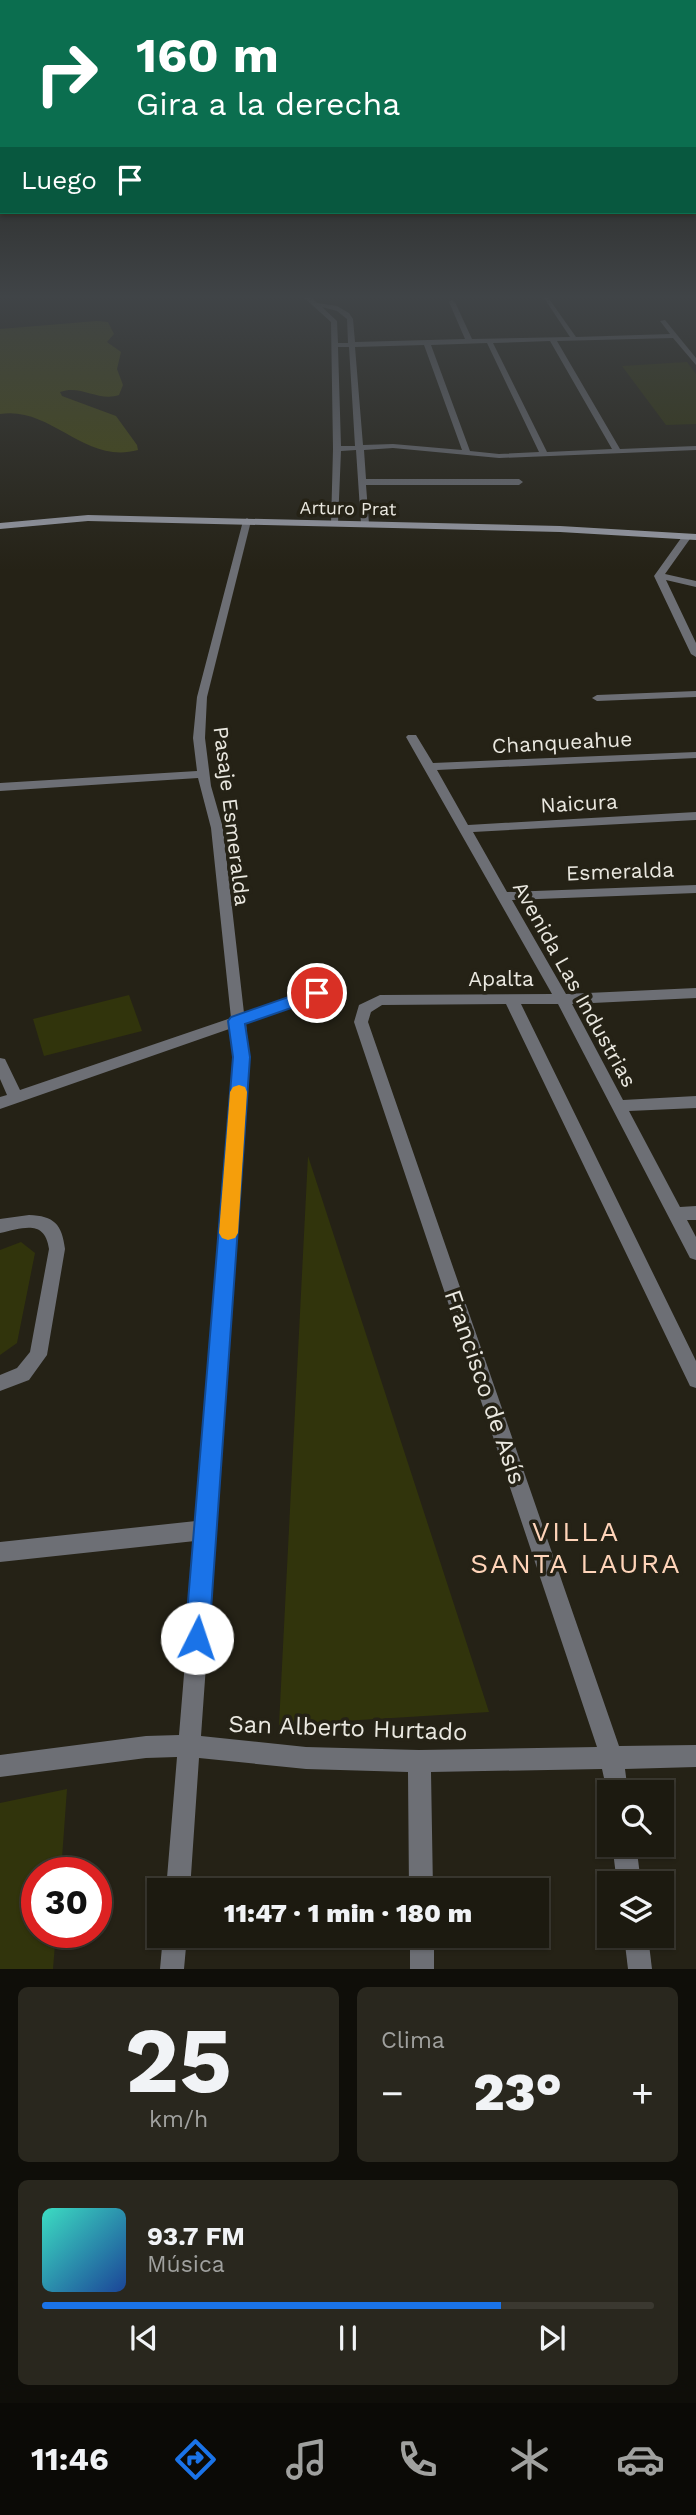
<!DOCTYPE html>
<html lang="es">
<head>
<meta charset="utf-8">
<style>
  :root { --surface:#1c1a10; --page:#29271e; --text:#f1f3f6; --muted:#a0a19f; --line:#3a3830; --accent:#1a73e8 }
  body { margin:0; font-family:"Work Sans",sans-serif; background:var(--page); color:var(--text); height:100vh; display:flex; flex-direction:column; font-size:26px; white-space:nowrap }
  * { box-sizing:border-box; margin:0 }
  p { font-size:23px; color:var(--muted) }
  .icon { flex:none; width:38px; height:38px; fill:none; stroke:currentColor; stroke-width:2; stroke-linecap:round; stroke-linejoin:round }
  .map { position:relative; height:1969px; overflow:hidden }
  .sheet { display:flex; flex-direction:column; gap:18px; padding:18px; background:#0f0e09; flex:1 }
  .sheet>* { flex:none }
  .hud { position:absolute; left:0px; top:0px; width:696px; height:214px; box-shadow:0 2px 5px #0004,0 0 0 2px var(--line); background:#0b6e4f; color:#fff; overflow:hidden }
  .controls { position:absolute; left:597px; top:1780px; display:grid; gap:14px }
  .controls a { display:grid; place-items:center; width:77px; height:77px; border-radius:0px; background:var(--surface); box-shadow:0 2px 5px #0004,0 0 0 2px var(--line); font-size:35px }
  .speed { position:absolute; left:21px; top:1857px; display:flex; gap:14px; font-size:35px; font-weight:700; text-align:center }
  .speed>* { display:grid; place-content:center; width:91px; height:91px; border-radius:50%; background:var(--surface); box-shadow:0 2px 5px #0004,0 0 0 2px var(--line); line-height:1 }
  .speed .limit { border:10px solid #d22; background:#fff; color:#111 }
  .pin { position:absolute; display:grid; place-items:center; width:60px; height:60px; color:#fff; margin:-30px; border:4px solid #fff; border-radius:50%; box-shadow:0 2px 7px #0007 }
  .me { position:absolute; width:77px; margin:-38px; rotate:4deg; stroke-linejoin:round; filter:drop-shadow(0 0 5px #0008) }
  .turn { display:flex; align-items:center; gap:24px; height:147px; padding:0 21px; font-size:32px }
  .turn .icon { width:91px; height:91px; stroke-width:2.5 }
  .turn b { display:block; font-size:49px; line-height:60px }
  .then { display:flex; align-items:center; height:66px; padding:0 21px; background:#0003; gap:14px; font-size:26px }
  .big { font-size:52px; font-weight:800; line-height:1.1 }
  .sheet .widget { flex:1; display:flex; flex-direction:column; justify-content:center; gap:10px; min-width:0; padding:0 24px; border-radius:10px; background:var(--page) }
  .sheet .dial { align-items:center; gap:0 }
  .dial b { font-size:91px; line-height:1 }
  .song { display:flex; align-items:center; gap:21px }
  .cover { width:84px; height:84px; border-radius:10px; background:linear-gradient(135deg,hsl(170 70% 55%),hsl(220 70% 35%)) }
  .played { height:7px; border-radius:4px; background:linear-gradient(90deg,var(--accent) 75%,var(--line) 75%) }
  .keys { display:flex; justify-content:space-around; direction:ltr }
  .heat { display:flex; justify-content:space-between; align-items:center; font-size:38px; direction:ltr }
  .sheet .tiles { flex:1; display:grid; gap:18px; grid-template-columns:1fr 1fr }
  .widget:last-child { grid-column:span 2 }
  .trip { position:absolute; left:147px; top:1878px; width:402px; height:70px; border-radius:0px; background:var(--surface); box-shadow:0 2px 5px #0004,0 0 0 2px var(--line); font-weight:800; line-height:70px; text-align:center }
  .menu { display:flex; height:112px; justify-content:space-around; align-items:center; background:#0b0a06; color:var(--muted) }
  .menu .icon { width:49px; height:49px }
  .menu .on { color:var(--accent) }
  .menu b { font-size:32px; color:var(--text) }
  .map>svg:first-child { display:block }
</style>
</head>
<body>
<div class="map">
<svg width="696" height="1969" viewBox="0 0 696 1969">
  <rect width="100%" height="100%" fill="#252216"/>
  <g fill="#31340c">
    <path d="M687,362l9,12v50l-30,1 -44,-59z"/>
    <path d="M129,995l13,36 -98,25 -11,-37z"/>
    <path d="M308,1156l181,556 -210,13z"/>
    <path d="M21,1242l14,11 -18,90 -17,12v-105z"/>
    <path d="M67,1789l-6,83h-24v60h19l-3,37h-53v-166z"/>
  </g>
  <path fill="#474b10" d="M97,321l11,1 6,12 -7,8 14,10 -4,17 6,16 -4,10c-21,7 -38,-11 -59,-3l2,4 54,20 21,29 1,5c-54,15 -86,-44 -138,-36v-85z"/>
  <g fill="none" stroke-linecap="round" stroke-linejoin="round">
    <g fill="#6d6f75" fill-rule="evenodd">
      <path d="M301,295h7l9,8 20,3 12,7 4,6 2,23 110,-3 -16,-37 3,-2 3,2 17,37 98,-2 -26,-39 3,-2 29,41 94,-3 -10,-13 5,-1 31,38v7l-23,-27 -116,3 63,108 76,-3v4l-197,8 -106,-10 -29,2 2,29h153l4,3 -4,3h-153l3,39 -4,3 -4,-3 -5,-74 -15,1 -3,72 -7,2 2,-76 -2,-127zM322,307l15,4 10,8 1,24h-10l-1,-22zM550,341l62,108 -65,3 -54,-109zM487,343l52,109 -40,2 -29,-3 -39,-106zM424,345l38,105 -69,-6 -30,1 -8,-98zM338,347h11l6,99h-14z"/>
      <path d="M247,518l4,3 -44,176 -2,41 6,48 12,42 21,185 73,-25 7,5 -2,3 -76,27 3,34 -48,679 105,11 113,3 178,-3 -243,-725 5,-17 21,-10 172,-1 -146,-257 2,-2h8l17,28 263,-11v6l-259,12 31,55 228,-13v8l-223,12 34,60 189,-7v8l-184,7 54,94 130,-6v10l-124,6 51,96 73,-4v12l-67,3 51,96 16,-1v14h-9l9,17v23l-6,-2 -132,-254h-37l175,357v27l-6,-2 -184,-382 -124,1 -11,7 -3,10 251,724 77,-1v22l-71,2 3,23h-19v8l-7,-31 -171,3 2,118h-24l-1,-118 -102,-3 -107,-11 -9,132h-24l11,-133 -31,1 -146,19v-22l146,-19 33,-1 16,-194 -195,21v-20l196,-21 39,-464 -3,-29 -232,81v-12l7,-2 -7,-16v-21l5,1 15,31 211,-72 -20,-190 -13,-50 -198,13v-8l197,-12 -4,-33 4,-41 46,-176z"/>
      <path d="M684,534l8,2 -27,38 31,7v6l-30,-7 30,63v14l-5,-3 -37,-78z"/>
      <path d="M696,691v6l-99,4 -5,-3 5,-3z"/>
      <path d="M29,1215c25,1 33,9 36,34l-18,106 -18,25 -29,11v-16l17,-7 13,-16 19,-103c-4,-30 -26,-21 -49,-16v-14z"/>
      <path d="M612,1844h24l5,39h-24z"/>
      <path d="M163,1936h24l-3,33h-24z"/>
      <rect x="410" y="1936" width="24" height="33"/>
      <path d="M624,1936h24l4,33h-24z"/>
    </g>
    <path fill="#989ba5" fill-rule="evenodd" d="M88,515l472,11 136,8v6l-136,-8 -472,-11 -88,8v-6z"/>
  </g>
  <linearGradient id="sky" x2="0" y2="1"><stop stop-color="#14130c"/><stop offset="0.52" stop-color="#404447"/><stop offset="1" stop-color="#404447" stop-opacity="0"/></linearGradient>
  <rect width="696" height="571" fill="url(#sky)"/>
  <path fill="#1a73e8" stroke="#114b97" stroke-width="2" d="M317,987l8,6 -2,4 -78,27 5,33 -41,581 -3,9 -9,3 -8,-3 -4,-9 48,-581 -5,-36 3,-4z"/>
  <path fill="#f59e0b" d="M239,1085l6,2 2,5 -9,141 -3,5 -7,2 -6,-2 -3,-5 11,-141 3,-5z"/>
  <g text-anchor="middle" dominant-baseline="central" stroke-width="7" stroke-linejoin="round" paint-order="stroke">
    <g font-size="18" fill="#eae8e0" stroke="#252216">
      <text transform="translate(348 508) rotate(1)">Arturo Prat</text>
    </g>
    <g font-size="21" fill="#eae8e0" stroke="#252216">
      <text transform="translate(562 742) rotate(-3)">Chanqueahue</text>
      <text transform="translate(579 803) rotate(-3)">Naicura</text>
      <text transform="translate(232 816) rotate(83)">Pasaje Esmeralda</text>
      <text transform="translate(620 871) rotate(-2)">Esmeralda</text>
      <text x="501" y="978">Apalta</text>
      <text transform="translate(575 984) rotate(61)">Avenida Las Industrias</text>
    </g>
    <g font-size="24" fill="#eae8e0" stroke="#252216">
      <text transform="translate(485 1387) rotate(71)">Francisco de Asís</text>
      <text transform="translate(348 1728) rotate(2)">San Alberto Hurtado</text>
    </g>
    <g font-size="28" letter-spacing="2" fill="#ffd4b9" stroke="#252216">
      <text x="576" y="1531">VILLA<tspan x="576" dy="32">SANTA LAURA</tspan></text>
    </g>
  </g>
</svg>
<div class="controls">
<a><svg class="icon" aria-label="search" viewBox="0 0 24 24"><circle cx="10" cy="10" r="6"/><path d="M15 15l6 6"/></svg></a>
<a><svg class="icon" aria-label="layers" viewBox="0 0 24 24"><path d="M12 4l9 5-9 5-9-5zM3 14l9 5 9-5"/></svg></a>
</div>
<div class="speed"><div class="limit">30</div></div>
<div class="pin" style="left:317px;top:993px;background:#d93025"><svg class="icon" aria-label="arrive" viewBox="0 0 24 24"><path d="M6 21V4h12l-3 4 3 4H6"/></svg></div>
<svg class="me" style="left:197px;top:1638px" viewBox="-20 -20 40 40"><circle r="19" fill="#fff"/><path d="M0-13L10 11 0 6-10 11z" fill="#1a73e8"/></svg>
<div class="trip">11:47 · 1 min · 180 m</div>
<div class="hud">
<div class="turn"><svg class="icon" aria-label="right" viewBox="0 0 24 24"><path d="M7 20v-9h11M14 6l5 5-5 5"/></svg><div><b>160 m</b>Gira a la derecha</div></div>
<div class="then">Luego<svg class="icon" aria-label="arrive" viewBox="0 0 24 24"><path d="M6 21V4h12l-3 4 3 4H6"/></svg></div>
</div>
</div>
<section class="sheet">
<div class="tiles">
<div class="widget dial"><b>25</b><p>km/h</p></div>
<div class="widget"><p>Clima</p>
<div class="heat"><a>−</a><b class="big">23°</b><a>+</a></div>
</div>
<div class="widget">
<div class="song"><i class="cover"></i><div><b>93.7 FM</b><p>Música</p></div></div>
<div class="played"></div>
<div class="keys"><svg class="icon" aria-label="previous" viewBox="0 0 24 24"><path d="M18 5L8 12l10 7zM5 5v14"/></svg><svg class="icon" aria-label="pause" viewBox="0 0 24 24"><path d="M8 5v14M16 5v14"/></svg><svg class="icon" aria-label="next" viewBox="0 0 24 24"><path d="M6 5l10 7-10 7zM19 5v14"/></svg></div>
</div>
</div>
</section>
<nav class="menu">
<b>11:46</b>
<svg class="icon on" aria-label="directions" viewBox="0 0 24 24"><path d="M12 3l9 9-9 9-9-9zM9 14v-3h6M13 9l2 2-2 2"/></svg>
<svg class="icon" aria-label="music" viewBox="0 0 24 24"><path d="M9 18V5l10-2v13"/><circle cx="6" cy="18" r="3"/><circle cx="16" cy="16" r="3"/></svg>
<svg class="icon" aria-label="phone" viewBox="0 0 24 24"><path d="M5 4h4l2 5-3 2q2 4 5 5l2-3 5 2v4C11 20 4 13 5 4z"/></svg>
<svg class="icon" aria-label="climate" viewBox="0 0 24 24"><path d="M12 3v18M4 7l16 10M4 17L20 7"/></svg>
<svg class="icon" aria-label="car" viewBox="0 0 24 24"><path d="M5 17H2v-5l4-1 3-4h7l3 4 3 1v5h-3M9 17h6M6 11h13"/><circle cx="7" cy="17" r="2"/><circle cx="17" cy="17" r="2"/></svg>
</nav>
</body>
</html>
